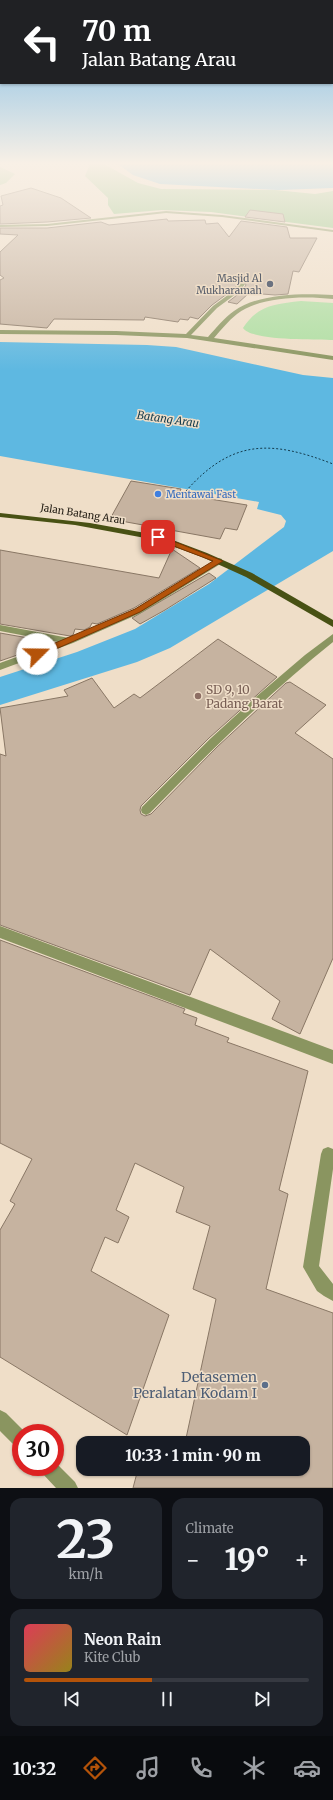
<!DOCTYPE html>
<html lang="en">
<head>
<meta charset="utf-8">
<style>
  :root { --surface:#171b24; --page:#20242c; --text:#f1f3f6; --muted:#9ea1a6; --line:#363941; --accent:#b45309 }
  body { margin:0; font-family:Merriweather,serif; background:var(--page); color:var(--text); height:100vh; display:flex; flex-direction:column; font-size:15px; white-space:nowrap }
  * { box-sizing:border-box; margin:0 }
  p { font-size:13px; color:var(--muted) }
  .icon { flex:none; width:22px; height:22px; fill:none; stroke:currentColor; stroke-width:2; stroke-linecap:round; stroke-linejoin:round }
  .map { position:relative; height:1488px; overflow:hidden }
  .sheet { display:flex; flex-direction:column; gap:10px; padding:10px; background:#0d0f14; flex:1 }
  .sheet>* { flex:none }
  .top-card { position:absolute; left:0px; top:0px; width:333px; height:84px; box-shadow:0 1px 3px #0004; background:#202124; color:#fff; overflow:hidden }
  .speed { position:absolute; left:12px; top:1424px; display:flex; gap:8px; font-size:20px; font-weight:700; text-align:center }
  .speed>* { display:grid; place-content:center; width:52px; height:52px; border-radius:50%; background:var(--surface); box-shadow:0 1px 3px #0004; line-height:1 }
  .speed .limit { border:6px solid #d22; background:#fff; color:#111 }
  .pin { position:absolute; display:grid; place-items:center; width:34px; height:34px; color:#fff; margin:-17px; border-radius:8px; box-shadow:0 2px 6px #0006 }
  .me { position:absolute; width:44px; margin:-22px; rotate:68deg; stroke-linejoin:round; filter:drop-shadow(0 0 3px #0008) }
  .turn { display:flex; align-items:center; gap:14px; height:84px; padding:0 16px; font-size:18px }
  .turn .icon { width:52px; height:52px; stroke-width:2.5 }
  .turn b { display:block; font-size:28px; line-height:34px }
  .big { font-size:30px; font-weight:800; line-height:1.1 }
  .sheet .card { flex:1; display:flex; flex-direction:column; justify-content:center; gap:6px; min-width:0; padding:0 14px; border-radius:12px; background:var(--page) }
  .sheet .dial { align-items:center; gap:0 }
  .dial b { font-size:52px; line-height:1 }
  .song { display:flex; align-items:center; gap:12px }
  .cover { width:48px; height:48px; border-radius:6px; background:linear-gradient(135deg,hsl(350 70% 55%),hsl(50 70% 35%)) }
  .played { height:4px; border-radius:2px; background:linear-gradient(90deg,var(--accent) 45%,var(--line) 45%) }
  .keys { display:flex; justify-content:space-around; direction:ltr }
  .heat { display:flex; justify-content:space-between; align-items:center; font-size:22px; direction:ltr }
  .sheet .tiles { flex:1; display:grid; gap:10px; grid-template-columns:1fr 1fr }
  .card:last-child { grid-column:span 2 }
  .trip { position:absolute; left:76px; top:1436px; width:234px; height:40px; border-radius:12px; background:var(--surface); box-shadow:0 1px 3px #0004; font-weight:800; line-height:40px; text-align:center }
  .dock { display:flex; height:64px; justify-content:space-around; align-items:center; background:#090b0e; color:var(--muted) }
  .dock .icon { width:28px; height:28px }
  .dock .current { color:var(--accent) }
  .dock b { font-size:18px; color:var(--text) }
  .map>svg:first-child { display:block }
</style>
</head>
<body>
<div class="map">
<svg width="333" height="1488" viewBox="0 0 333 1488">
  <rect width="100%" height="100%" fill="#efdec8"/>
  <path fill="#addea1" d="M301,301l32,2v37c-16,-1 -82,1 -90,-12 15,-23 32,-24 58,-27z"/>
  <g fill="#90c483">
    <path d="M90,164h14l34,19 23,6 114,1 40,4 18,-3v37l-122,-16 -49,-2 -48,4 -6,-9v-7l-23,-22z"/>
    <path d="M0,167l15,7 -9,9 -6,2z"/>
  </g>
  <g fill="#5eb8e1">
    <path d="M115,162h218v26l-55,2 -118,-6 -27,-9z"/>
    <path d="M0,342l147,3 29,2 127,28 30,3v173l-163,97 -33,14 -137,43v-28l77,-25 58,-23 74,-45 75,-57 2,-6 -5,-6 -24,-6 2,-7 -259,-46z"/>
  </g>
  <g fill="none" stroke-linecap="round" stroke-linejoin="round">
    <path stroke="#133b4d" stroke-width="1" stroke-dasharray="2 2" stroke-linecap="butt" d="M186,491c46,-52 85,-51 147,-27"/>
  </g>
  <g fill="#c6b3a0" stroke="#897765">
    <path d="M31,188l30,10 30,20 -44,4 -47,2v-18l3,-1 -2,-9z"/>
    <path d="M250,210l33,4 2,8 -40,-5z"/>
    <path d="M167,219l1,2 37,-1 1,4 12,-1 11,14 12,-16 46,6 3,11h27l-18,34 -6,-1 -5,23 -13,1 -26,-2 -12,11 -9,-2 13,-10 5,-7 -1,-2 -6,-1 -4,6 -23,17 -14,14 -8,-2 -2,3 -8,-1 -2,3 -33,-5 -1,3 -90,-1 -7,9 -47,-4v-44l4,-2 -4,-3v-23l18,-17 -18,-1v-6h47l54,-6 8,3z"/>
    <path d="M131,481l50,8 -2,5 68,11 -10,25 -12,-2 -5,11 -110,-20z"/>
    <path d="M172,549l28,19 -66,40 -37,16 -5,-1 -2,4 -6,3 -9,-1 -2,6 -3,1 -70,-12v-74l159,28z"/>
    <path d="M209,573l7,5 -51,32 -25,14 -8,-6z"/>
    <path d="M0,633l34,6 -8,13 -26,9z"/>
    <path d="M218,639l59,38 -68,61 -68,68 -1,4 1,4 4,2 6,-2 66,-67 69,-64 4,-1 36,23 -31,28 38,26v199l-33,76 -28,-15 8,-18 -70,-52 -20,46 -190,-70v-171l6,2 -6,-48 68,-12 -4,-6 28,-12 22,30 20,-14 6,4z"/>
    <path d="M0,940l185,69 -2,4 14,5 -2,7 34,13 -2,4 81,29 -29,119 9,4 -22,95 67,24v175h-200l5,-19h165v-26h-118l31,-144 -23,-10 17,-63 -34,-14 8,-25 -49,-24 -19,47 13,7 -11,26 -13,-6 -14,34 78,44 -42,120 -127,-78v-127l15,-26 -5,-3 22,-42 -32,-16z"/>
  </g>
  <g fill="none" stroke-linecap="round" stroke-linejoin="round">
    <g fill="#8a9560" fill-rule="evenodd">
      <path d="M166,211l56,4 111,15v2l-111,-15 -56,-4 -119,13 -47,1v-2l47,-1z"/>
      <path d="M240,283l5,1 -5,7 -23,17 -26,27 17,2c8,-9 16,-19 26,-26 25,-18 70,-18 99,-16v4c-28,-3 -72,-3 -96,15 -9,7 -16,16 -23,24l119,18v4l-146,-22 -71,-3 -116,-1v-4l116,1 70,3 27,-28 23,-17z"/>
      <path d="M219,558l3,1v4l-81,50 -68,30 -73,27v-7l58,-21 -58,-11v-6l69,13 66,-29z"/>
      <path d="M333,634v8c-65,52 -125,111 -183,171l-4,2 -4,-2 -1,-3 1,-3 68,-68 47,-43 48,-41z"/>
      <path d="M0,926l333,124v14l-333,-126z"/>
      <path d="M328,1147l5,2v20l-14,97 14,18v17l-9,-5 -7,-5 -14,-24 18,-113 2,-5z"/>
      <path d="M0,1410l6,3 20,20h-5v16l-6,-3 -15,-15z"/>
      <path d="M55,1462l20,20 3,6h-22l-14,-15 -3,-6h16z"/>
    </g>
    <path fill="#485114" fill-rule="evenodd" d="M0,513l90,10 72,13 45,17 45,20 81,47v7l-87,-50 -44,-20 -46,-17 -81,-15 -75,-8z"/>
  </g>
  <linearGradient id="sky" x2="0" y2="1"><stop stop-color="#71b6e5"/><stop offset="0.44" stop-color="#f8f0e6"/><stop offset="1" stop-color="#f8f0e6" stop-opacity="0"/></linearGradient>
  <rect width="333" height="371" fill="url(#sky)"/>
  <path fill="#b45309" stroke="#753606" d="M158,535l65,26 -83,51 -100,44h-6v-4l101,-43 78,-48 -58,-22 -1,-2z"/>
  <circle fill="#6b7280" stroke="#efdec8" stroke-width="1.5" cx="270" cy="284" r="4"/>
  <circle fill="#3f7fe0" stroke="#efdec8" stroke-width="1.5" cx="158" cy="494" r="4"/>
  <circle fill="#8d6e63" stroke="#efdec8" stroke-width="1.5" cx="198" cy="696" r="4"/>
  <circle fill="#5c6f8a" stroke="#efdec8" stroke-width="1.5" cx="265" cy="1385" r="4"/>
  <g text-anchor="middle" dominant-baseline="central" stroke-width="3" stroke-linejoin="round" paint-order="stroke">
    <g font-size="10" fill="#5b616d" stroke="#efdec8" text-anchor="end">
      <text x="262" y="278">Masjid Al<tspan x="262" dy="12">Mukharamah</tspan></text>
    </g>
    <g font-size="10" fill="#366cbe" stroke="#efdec8" text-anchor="start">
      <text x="166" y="494">Mentawai Fast</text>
    </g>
    <g font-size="10" fill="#262017" stroke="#efdec8">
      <text transform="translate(83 514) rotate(9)">Jalan Batang Arau</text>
    </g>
    <g font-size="11" font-style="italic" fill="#133b4d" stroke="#efdec8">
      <text transform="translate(168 419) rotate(8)">Batang Arau</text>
    </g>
    <g font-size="12" fill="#785e54" stroke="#efdec8" text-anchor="start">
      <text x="206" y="689">SD 9, 10<tspan x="206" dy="14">Padang Barat</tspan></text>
    </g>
    <g font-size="14" fill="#4e5e75" stroke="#efdec8" text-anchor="end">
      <text x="257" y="1377">Detasemen<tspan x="257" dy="16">Peralatan Kodam I</tspan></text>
    </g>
  </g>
</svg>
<div class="speed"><div class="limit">30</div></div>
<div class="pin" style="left:158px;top:537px;background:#d93025"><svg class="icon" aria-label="arrive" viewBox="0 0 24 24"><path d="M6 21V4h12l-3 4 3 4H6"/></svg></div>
<svg class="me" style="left:37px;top:654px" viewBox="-20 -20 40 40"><circle r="19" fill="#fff"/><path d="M0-13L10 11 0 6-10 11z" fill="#b45309"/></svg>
<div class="trip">10:33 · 1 min · 90 m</div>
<div class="top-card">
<div class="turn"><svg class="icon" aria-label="left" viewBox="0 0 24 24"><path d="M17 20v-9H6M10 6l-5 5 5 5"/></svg><div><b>70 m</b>Jalan Batang Arau</div></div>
</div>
</div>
<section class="sheet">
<div class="tiles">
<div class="card dial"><b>23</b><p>km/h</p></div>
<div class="card"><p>Climate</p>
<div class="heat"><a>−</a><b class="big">19°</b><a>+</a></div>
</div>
<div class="card">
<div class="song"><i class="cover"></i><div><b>Neon Rain</b><p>Kite Club</p></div></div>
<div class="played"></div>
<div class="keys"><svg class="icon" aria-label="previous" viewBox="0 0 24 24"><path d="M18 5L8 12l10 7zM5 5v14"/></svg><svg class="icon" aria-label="pause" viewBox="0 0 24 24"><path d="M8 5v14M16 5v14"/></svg><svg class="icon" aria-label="next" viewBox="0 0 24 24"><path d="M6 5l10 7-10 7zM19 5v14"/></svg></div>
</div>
</div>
</section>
<nav class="dock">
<b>10:32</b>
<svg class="icon current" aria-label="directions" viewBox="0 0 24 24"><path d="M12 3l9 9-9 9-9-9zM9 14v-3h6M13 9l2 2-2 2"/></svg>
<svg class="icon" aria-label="music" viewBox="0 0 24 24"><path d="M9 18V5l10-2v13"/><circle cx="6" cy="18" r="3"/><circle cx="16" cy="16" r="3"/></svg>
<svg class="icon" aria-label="phone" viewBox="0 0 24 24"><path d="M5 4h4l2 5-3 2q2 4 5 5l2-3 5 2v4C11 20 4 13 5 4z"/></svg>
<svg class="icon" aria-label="climate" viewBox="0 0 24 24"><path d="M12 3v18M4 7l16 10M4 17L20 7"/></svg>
<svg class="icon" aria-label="car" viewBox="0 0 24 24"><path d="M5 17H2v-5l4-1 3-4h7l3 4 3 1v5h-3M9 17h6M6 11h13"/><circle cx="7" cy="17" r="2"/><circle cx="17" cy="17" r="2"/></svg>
</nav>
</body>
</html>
